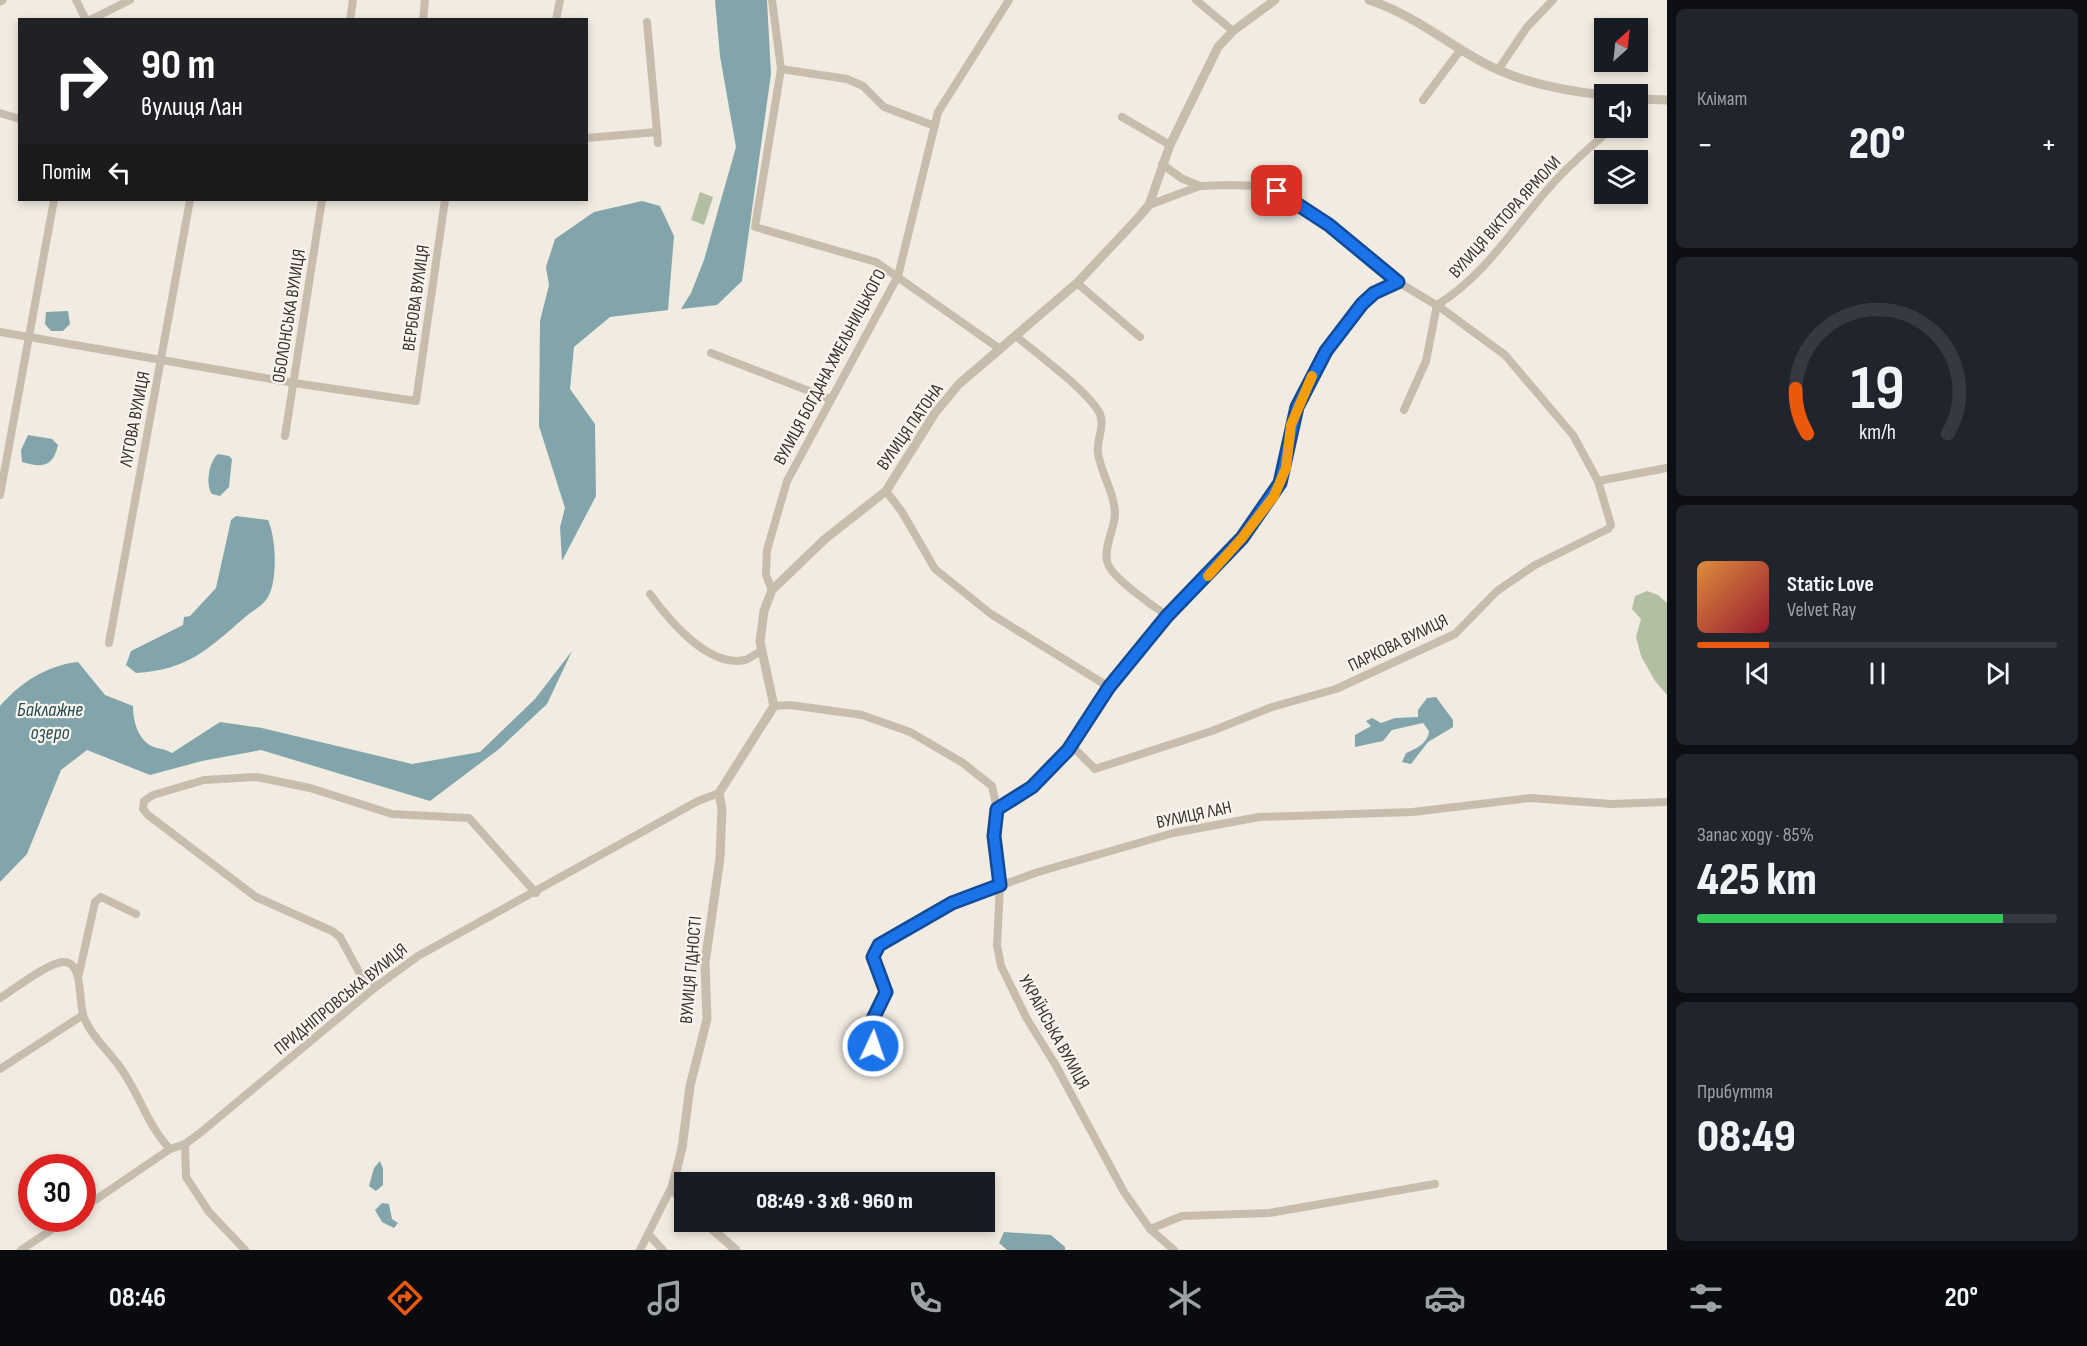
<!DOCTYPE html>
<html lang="uk">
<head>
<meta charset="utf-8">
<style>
  :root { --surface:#171b24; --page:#20242c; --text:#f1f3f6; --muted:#9ea1a6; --line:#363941; --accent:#ea580c }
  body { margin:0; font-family:"Sofia Sans Condensed",sans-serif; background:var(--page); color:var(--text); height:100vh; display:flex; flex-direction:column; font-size:22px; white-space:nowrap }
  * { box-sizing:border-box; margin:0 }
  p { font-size:20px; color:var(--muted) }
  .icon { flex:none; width:33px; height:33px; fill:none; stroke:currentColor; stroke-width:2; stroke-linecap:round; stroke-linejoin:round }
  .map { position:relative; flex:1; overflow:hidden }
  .details { display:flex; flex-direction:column; gap:9px; padding:9px; background:#0d0f14; width:420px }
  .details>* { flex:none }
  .top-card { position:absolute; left:18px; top:18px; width:570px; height:183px; border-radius:0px; box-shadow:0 3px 9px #0003; background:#202124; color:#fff; overflow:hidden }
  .needle { width:39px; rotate:27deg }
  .fabs { position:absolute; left:1594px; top:18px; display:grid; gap:12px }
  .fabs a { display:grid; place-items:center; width:54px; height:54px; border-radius:0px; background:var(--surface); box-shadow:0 3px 9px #0003; font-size:30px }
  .speed { position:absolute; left:18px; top:1154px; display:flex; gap:12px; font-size:30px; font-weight:700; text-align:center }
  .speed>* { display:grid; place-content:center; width:78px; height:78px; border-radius:50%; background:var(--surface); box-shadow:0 3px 9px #0003; line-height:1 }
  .speed .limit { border:9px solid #d22; background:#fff; color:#111 }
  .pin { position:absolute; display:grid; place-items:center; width:51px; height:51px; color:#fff; margin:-26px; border-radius:12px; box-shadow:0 3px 9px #0006 }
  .me { position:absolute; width:66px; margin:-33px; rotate:3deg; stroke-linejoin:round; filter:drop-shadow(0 0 4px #0008) }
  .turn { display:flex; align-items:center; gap:21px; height:126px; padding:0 24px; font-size:27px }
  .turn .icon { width:78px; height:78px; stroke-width:2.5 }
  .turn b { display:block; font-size:42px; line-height:51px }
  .then { display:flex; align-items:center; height:57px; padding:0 24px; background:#0003; gap:12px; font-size:22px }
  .big { font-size:45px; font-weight:800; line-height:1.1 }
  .details .card { flex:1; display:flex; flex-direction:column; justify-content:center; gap:9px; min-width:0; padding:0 21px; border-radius:9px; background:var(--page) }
  .details .dial { align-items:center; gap:0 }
  .dial svg { height:156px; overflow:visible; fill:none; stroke:var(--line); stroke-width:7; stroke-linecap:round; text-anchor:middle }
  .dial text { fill:var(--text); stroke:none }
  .song { display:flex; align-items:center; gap:18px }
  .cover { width:72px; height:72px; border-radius:9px; background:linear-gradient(135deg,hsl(30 70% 55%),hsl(350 70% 35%)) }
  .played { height:6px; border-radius:3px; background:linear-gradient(90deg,var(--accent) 20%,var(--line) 20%) }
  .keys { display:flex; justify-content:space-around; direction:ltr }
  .heat { display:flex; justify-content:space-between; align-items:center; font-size:33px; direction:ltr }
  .charge { height:9px; border-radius:4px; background:linear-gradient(90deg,#34c759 85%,var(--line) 0) }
  .trip { position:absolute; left:674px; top:1172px; width:321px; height:60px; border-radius:0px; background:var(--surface); box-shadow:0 3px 9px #0003; font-weight:800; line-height:60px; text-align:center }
  .tabs { display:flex; height:96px; justify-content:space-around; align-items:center; background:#090b0e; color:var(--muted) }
  .tabs .icon { width:42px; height:42px }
  .tabs .selected { color:var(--accent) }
  .tabs b { font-size:27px; color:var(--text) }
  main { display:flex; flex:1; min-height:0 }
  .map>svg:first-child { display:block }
</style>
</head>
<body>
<main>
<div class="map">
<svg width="1667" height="1250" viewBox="0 0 1667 1250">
  <rect width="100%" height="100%" fill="#f1ebe1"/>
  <g fill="#b2bfa2">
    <path d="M700,192l13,5 -9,28 -13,-5z"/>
    <path d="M1647,591l11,4 9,8v92l-12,-14 -14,-25 -5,-19 5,-18 -9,-10 3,-13z"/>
  </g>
  <g fill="#82a5ab">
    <path d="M715,0h52l4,74 -29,207 -25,24 -36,4 10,-16 13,-33 32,-113 -16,-91z"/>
    <path d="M642,201l18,5 14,30 -6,74 -58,7 -36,30 -4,42 25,35 1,72 -34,65 -2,-34 5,-19 -26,-82 1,-105 9,-36 -3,-18 9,-28 39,-27z"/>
    <path d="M68,311l2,13 -7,7h-12l-6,-7 1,-12z"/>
    <path d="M28,435l24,4 6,6c-5,22 -16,23 -36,17l-1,-12z"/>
    <path d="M218,454l11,2 3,3 -3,28 -9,9 -8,-2c-7,-9 -3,-33 6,-40z"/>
    <path d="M236,516l32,4c8,17 10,60 0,77 -4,8 -17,15 -24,21 -37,32 -57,52 -108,55l-10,-8 5,-14 52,-26 1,-8 6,-1 26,-28 15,-68z"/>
    <path d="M572,651l-25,53 -48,45 -69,52 -169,-51 -59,11 -52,14 -63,-25 -26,20 -34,84 -27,28v-176c20,-23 47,-41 78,-44l27,33 28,11c0,15 5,35 21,41 6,2 11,2 18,6l48,-31 42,6 150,36 68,-12 55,-53z"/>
    <path d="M1436,697l17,23v7l-25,15 -17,22 -9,-2 4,-9c10,-4 22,-10 23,-22l-6,-8 -31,7 -9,11 -28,6v-12l16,-9 -5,-5 6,-3 9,5 14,-5 23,-1v-7l9,-12z"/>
    <path d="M380,1161l3,8v16l-7,6 -7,-5 5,-18z"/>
    <path d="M382,1203l7,1 3,15 6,4 -4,5 -12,-6 -7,-12z"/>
    <path d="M1004,1232l47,3 14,12v3h-58l-8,-7z"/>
  </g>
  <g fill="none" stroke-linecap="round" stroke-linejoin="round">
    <g stroke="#c8bcad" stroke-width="8">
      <path d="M76,0l10,20"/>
      <path d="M772,0l9,69 -26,158 121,35 124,87"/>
      <path d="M1196,0l37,31"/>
      <path d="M90,20l40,-20"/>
      <path d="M350,20l3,-20"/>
      <path d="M423,20l2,-20"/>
      <path d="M556,20l4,-20"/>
      <path d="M647,22l11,121"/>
      <path d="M781,69l66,10 16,7 21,21 51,19"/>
      <path d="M1498,70l29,-43 26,-27"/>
      <path d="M1423,100l38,-51"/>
      <path d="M0,113l20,6"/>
      <path d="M1122,117l48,28"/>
      <path d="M586,138l71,-6"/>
      <path d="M1162,164l19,14 19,8"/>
      <path d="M1149,205l51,-19 31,-1 29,1 17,5 17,10 62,44 42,37 43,26 64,47 68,80 25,46"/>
      <path d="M1077,283l63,54"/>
      <path d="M1437,305c51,-31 80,-84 121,-127 17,-18 36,-34 54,-50"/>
      <path d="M0,332l294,51 122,18 29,-201"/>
      <path d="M1017,337c22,18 68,52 82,75 7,13 -3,28 -1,41 3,21 17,40 17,62 -1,14 -11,32 -8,46 2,15 47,46 61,55"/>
      <path d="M711,353l119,46"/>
      <path d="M1404,410l22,-49 11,-56"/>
      <path d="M285,436l37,-236"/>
      <path d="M886,491l16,21 33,57 56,45 118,73"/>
      <path d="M0,495l54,-295"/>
      <path d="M772,590l-6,-15 1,-25 20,-69 111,-205 40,-164 71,-112"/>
      <path d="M650,594c18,25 58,74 95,66 5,-2 11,-6 16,-9"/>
      <path d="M109,643l81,-443"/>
      <path d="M774,706l16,-1 72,10 48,17 53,31 29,23 5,23 -3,27 6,49 -3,60 4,21 26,53 28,45 69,128 26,37 24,21"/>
      <path d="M1071,745l24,24 117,-38 60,-24 64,-18 119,-55 42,-43 38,-26 73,-36 3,-4 -13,-44 69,-13"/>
      <path d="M997,809l35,-22 36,-37 41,-63 59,-71 74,-77 38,-56 17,-76 29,-56 36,-47 13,-11 23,-11"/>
      <path d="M79,974l16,-72 6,-5 35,17"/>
      <path d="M377,986l-18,-14 -19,-35 -8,-6 -76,-34 -108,-82 -5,-6 1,-8 9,-6 51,-15 53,-3 53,11 82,26 77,4 67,75"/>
      <path d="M0,998c13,-8 50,-37 64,-36 20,0 14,41 20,56 9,21 26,34 38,52 18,26 26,56 48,79"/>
      <path d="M0,1069l83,-54"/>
      <path d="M874,1069l-3,-46 15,-31 -13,-35 6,-12 73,-42 86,-31 135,-39 86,-16 154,-5 117,-14 82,6 55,-2"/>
      <path d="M185,1144l1,33 23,35 36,38"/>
      <path d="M82,1209l88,-60 15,-5 15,-11 177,-147 41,-30 280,-155 21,-8"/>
      <path d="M1150,1229l32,-13 87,-3 166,-29"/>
      <path d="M649,1235l14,15"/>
      <path d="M21,1250l48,-32"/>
      <path d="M640,1250l33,-66"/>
    </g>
    <g stroke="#c8bcad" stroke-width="9">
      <path d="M1369,0c45,15 73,40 113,62 37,20 81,29 123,33"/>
      <path d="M0,1l2,-1"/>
      <path d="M1638,99l29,1"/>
      <path d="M684,1204l-9,-12 -2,-8 9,-36 8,-62 17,-67 -2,-56 15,-105 2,-49 -3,-16 55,-87 -14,-64 4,-31 8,-21 53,-51 61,-48 49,-78 24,-29 118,-101 61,-65 11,-13 21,-60 48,-98 15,-16 42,-31"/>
      <path d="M703,1221l33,29"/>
    </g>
  </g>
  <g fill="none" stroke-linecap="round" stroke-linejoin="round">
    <g stroke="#114b97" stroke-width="15">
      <path id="route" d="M873,1046l-2,-23 15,-31 -13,-35 6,-12 73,-42 48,-18 -6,-49 3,-27 35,-22 36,-37 41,-63 58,-71 75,-78 38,-55 17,-76 29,-56 36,-47 12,-11 24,-11 -69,-57 -52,-34"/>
    </g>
    <use href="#route" stroke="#1a73e8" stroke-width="10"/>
    <path stroke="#f59e0b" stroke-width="10" d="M1208,576l34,-38 32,-42 12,-28 5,-43 21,-49"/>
  </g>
  <g text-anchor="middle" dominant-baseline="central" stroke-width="4.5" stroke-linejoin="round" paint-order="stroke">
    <g font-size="18" fill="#37302b" stroke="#f9f5ed">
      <text transform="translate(1505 217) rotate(-48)">ВУЛИЦЯ ВІКТОРА ЯРМОЛИ</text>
      <text transform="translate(416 298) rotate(-82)">ВЕРБОВА ВУЛИЦЯ</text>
      <text transform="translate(289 316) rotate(-81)">ОБОЛОНСЬКА ВУЛИЦЯ</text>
      <text transform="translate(830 367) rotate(-62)">ВУЛИЦЯ БОГДАНА ХМЕЛЬНИЦЬКОГО</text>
      <text transform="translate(135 419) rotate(-79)">ЛУГОВА ВУЛИЦЯ</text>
      <text transform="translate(910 427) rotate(-55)">ВУЛИЦЯ ПАТОНА</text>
      <text transform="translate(1398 643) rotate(-26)">ПАРКОВА ВУЛИЦЯ</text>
      <text transform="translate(1194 815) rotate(-12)">ВУЛИЦЯ ЛАН</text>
      <text transform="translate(691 970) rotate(-85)">ВУЛИЦЯ ГІДНОСТІ</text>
      <text transform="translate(341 999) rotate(-39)">ПРИДНІПРОВСЬКА ВУЛИЦЯ</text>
      <text transform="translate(1054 1032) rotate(61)">УКРАЇНСЬКА ВУЛИЦЯ</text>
    </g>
    <g font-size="20" font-style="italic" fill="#244d55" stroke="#f9f5ed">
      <text x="50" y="710">Баклажне<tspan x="50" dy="23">озеро</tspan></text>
    </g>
  </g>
</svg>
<div class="fabs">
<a><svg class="needle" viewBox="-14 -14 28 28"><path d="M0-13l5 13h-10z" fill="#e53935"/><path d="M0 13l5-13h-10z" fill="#9ea1a6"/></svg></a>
<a><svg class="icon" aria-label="sound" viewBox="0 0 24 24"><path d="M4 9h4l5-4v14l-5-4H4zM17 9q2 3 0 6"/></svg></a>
<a><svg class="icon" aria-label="layers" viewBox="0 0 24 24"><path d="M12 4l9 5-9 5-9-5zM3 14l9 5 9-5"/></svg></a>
</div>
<div class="speed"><div class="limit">30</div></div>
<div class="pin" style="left:1277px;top:191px;background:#d93025"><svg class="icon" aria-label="arrive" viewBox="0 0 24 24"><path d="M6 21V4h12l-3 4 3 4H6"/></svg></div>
<svg class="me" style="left:873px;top:1046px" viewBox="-20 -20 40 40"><circle r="17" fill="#1a73e8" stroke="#fff" stroke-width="3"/><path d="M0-11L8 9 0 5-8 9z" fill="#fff"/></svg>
<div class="trip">08:49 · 3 хв · 960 m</div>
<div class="top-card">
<div class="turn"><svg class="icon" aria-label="right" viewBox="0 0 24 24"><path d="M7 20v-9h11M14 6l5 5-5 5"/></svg><div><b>90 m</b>вулиця Лан</div></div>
<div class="then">Потім<svg class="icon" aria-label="left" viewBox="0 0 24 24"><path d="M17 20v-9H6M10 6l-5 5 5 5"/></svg></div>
</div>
</div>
<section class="details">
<div class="card"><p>Клімат</p>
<div class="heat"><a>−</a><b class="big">20°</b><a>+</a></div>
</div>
<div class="card dial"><svg viewBox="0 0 100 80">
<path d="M14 69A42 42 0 1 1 86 69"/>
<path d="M14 69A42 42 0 0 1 8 46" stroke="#ea580c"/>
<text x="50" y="56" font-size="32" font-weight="700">19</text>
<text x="50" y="72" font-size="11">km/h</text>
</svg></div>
<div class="card">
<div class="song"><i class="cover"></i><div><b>Static Love</b><p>Velvet Ray</p></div></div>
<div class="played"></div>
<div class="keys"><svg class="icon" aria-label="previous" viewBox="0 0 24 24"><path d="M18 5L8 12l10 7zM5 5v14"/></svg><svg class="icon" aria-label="pause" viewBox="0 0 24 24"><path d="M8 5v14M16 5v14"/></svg><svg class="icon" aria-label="next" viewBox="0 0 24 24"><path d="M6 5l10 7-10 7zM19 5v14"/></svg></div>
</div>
<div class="card"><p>Запас ходу · 85%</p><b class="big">425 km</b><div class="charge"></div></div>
<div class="card"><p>Прибуття</p><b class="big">08:49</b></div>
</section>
</main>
<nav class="tabs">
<b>08:46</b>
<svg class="icon selected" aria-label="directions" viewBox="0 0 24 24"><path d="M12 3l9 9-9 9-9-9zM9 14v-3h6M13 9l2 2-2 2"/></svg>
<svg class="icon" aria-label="music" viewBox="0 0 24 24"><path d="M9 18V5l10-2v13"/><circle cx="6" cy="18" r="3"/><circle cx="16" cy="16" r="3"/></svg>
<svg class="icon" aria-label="phone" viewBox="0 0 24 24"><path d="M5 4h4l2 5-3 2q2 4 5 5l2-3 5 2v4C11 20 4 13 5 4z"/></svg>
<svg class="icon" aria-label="climate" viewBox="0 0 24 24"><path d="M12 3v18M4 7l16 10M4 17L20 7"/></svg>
<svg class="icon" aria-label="car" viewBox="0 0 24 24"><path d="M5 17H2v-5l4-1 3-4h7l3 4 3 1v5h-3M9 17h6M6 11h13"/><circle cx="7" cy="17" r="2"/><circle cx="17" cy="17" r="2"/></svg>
<svg class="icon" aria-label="filters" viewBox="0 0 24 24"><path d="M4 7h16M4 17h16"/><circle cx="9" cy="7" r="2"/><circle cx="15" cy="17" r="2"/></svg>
<b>20°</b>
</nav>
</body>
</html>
